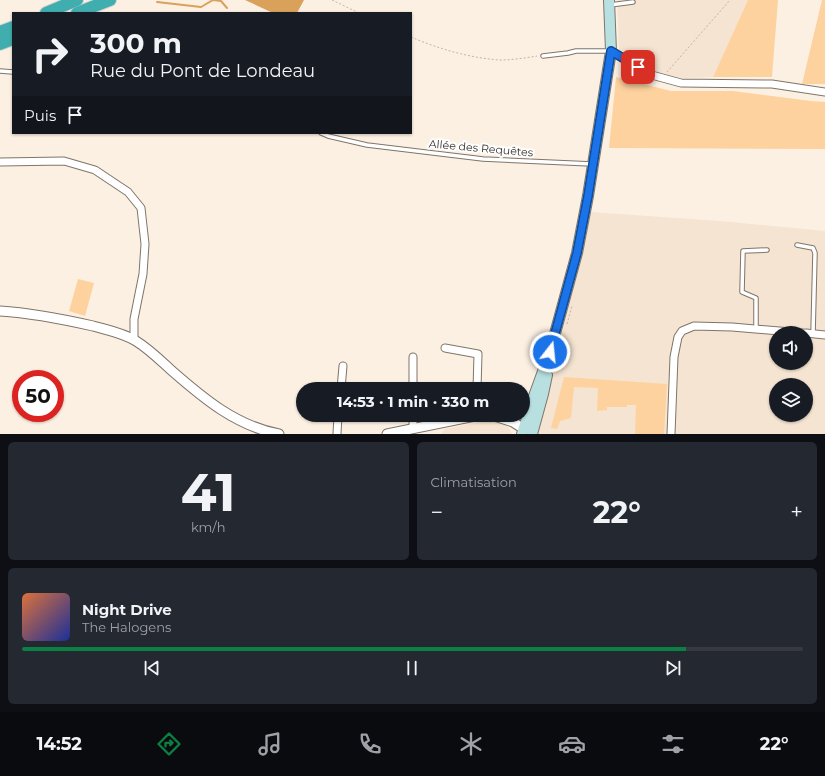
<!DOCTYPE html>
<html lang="fr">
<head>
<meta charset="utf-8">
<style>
  :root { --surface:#171b24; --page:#242831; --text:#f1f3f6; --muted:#9ea1a6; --line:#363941; --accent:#0b8043 }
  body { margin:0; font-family:Montserrat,sans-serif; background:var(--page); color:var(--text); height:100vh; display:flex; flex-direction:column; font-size:15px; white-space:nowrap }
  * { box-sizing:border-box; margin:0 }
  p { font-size:13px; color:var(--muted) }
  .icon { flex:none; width:22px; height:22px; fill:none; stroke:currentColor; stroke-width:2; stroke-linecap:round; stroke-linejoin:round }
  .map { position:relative; height:434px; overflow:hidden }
  .details { display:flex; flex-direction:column; gap:8px; padding:8px; background:#0d0f14; flex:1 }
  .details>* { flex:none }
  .banner { position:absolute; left:12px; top:12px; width:400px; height:122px; border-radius:0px; box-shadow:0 1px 3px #0004; background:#171b24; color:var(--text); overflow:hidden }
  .tools { position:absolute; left:769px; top:326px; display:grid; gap:8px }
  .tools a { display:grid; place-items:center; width:44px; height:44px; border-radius:50%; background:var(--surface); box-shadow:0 1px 3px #0004; font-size:20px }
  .speed { position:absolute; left:12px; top:370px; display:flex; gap:8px; font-size:20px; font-weight:700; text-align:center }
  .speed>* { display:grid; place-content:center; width:52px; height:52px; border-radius:50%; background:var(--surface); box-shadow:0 1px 3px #0004; line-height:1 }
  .speed .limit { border:6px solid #d22; background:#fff; color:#111 }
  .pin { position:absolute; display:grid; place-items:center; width:34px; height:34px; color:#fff; margin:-17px; border-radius:8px; box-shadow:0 2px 6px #0006 }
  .me { position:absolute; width:44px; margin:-22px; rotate:16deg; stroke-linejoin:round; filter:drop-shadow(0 0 3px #0008) }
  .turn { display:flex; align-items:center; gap:14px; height:84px; padding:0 12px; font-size:18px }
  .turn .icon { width:52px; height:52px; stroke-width:2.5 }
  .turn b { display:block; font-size:28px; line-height:34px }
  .then { display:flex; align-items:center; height:38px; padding:0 12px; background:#0003; gap:8px; font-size:15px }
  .big { font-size:30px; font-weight:700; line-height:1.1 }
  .details .tile { flex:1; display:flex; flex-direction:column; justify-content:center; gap:6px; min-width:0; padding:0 14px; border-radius:6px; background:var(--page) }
  .details .dial { align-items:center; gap:0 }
  .dial b { font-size:52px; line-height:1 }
  .song { display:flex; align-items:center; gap:12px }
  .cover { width:48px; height:48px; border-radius:6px; background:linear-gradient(135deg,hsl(20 70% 55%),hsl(230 70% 35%)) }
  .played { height:4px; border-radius:2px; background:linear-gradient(90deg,var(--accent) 85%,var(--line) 85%) }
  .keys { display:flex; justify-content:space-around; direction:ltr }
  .heat { display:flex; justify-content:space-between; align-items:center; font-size:22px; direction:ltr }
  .details .tiles { flex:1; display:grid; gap:8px; grid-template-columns:1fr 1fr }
  .tile:last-child { grid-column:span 2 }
  .trip { position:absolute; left:296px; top:382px; width:234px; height:40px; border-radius:20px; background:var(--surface); box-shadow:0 1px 3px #0004; font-weight:700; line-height:40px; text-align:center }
  .tabs { display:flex; height:64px; justify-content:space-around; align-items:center; background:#090b0e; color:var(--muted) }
  .tabs .icon { width:28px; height:28px }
  .tabs .active { color:var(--accent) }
  .tabs b { font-size:18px; color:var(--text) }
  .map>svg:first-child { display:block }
</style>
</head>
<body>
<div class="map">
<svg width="825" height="434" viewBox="0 0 825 434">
  <rect width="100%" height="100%" fill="#fcf0e3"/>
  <g fill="#f4e4d1" fill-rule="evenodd">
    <path d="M617,0h131l-35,77 -32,1 -27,-7 -35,-20z"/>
    <path d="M590,212l130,9 105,10v203h-289l10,-32zM776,333h30v30h-30zM776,385h30v30h-30z"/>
    <path d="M491,420l10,2 8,6 3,6h-71l4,-5z"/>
  </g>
  <g fill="#fed29e">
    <path d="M748,0h30l-6,77h-59z"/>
    <path d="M822,0h3v84h-23z"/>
    <path d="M616,77l55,14h62l78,10 14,1v47l-216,-1z"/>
    <path d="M78,279l16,4 -9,33 -16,-5z"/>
    <path d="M564,377l103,7 -3,50h-29l1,-29h-9v2h-20v3l-10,1 1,-23 -24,-1 -3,31 -11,3 -3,8 -6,-1z"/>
  </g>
  <path fill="#daa15b" d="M245,0h59l-7,13h-24z"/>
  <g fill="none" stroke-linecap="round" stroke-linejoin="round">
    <path stroke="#daa15b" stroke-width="2" d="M157,2l44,5 12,-7 8,1 6,7"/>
    <g stroke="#7f7569" stroke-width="5.5">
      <g id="service">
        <path d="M610,5l23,-3"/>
        <path d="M543,56l25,-3 8,-2h34"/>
        <path d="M0,71l13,1"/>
        <path d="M321,133l7,3 39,9 116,14 109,5"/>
        <path d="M797,245l16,3 2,5 -2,81"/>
        <path d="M756,329v-31l-14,-6 1,-41 24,-1"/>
      </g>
    </g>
    <g stroke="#7f7569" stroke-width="9">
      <g id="minor">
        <path d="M611,51l37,23 33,9 91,1 53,8"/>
        <path d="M0,162l64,-1 31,9 33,22 13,16 4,36 -2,30 -9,45v21"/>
        <path d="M806,333l19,2"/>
        <path d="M445,348l33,6 -1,35"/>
        <path d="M413,357v32"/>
        <path d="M341,389l2,-23"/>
        <path d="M413,415v13"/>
        <path d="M337,434l1,-19"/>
        <path d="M671,434l3,-77 4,-20 4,-6 12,-5 38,1 71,6"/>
      </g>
    </g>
    <g stroke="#7f7569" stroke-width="11">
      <g id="tertiary">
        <path d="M0,311c32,2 62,8 93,15 14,4 30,7 43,15 13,8 24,19 35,29 32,28 65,56 108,64"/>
        <path d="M491,415l22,7 11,7"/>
        <path d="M387,434l93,-19"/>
      </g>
    </g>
    <g stroke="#7f7569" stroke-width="12">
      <g id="secondary">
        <path d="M522,434l11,-35 17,-47 27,-99 11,-57 23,-145 -2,-51"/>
        <path d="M532,434l11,-40 4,-19"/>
      </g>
    </g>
    <g stroke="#d6d5d4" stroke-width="14">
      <g id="trunk">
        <path d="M46,13l31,-13"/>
        <path d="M77,13l33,-13"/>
        <path d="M0,32l13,-5"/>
        <path d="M0,44l13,-5"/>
      </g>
    </g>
    <g stroke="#bfb5ab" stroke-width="1" stroke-dasharray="2 2" stroke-linecap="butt">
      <path d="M332,0l27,13"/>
      <path d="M411,37c28,12 59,21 89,23 12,0 25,-2 37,-4"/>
      <path d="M667,72l63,-72"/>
      <path d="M567,324l5,-18"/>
    </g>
    <use href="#service" stroke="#fff" stroke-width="3.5"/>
    <use href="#minor" stroke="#fff" stroke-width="7"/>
    <use href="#tertiary" stroke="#fff" stroke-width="9"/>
    <use href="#secondary" stroke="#b8e0e0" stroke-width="10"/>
    <use href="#trunk" stroke="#40aeae" stroke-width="12"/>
  </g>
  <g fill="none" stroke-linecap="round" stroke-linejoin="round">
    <g stroke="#114b97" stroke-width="10">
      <path id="route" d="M550,352l27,-99 11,-57 23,-145 27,16"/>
    </g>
    <use href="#route" stroke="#1a73e8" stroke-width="7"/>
  </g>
  <g text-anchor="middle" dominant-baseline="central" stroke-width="4" stroke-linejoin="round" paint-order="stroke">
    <g font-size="11" fill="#332e2a" stroke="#fff">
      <text transform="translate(481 148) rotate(5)">Allée des Requêtes</text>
    </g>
  </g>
</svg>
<div class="tools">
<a><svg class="icon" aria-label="sound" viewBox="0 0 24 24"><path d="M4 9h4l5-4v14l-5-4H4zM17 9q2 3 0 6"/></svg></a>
<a><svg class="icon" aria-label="layers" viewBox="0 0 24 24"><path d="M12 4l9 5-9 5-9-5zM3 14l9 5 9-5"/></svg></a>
</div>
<div class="speed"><div class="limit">50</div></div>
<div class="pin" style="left:638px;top:67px;background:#d93025"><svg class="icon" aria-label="arrive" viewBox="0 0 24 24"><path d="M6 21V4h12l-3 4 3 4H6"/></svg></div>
<svg class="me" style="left:550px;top:352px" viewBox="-20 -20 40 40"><circle r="17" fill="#1a73e8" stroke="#fff" stroke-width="3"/><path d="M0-11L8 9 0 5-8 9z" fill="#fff"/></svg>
<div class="trip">14:53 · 1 min · 330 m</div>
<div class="banner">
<div class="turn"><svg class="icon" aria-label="right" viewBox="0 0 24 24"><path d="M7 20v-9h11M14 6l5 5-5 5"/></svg><div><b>300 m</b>Rue du Pont de Londeau</div></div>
<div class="then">Puis<svg class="icon" aria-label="arrive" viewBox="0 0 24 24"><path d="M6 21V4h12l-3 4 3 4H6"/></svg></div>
</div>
</div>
<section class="details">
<div class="tiles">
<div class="tile dial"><b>41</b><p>km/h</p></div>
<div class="tile"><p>Climatisation</p>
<div class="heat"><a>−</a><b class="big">22°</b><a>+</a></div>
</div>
<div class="tile">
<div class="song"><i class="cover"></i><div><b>Night Drive</b><p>The Halogens</p></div></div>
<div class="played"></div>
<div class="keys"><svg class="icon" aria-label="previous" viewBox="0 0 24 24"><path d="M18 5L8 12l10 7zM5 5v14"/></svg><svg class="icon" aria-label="pause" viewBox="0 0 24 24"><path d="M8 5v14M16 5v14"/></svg><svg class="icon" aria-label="next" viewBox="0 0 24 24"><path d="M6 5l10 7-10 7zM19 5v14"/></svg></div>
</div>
</div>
</section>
<nav class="tabs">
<b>14:52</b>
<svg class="icon active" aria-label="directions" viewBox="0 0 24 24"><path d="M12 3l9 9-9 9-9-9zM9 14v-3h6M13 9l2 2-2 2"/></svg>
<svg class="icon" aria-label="music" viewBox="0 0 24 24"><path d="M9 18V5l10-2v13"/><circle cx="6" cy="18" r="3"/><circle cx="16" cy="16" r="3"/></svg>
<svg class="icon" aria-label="phone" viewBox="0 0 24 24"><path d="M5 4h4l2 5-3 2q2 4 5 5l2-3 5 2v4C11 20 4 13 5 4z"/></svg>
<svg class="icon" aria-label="climate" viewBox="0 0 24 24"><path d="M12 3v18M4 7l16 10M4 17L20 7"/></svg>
<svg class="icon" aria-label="car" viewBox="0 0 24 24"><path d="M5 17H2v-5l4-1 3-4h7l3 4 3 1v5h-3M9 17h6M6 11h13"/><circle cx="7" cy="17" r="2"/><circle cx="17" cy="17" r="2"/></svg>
<svg class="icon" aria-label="filters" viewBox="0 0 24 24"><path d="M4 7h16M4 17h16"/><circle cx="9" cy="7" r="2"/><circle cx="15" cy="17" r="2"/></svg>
<b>22°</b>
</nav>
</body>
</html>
